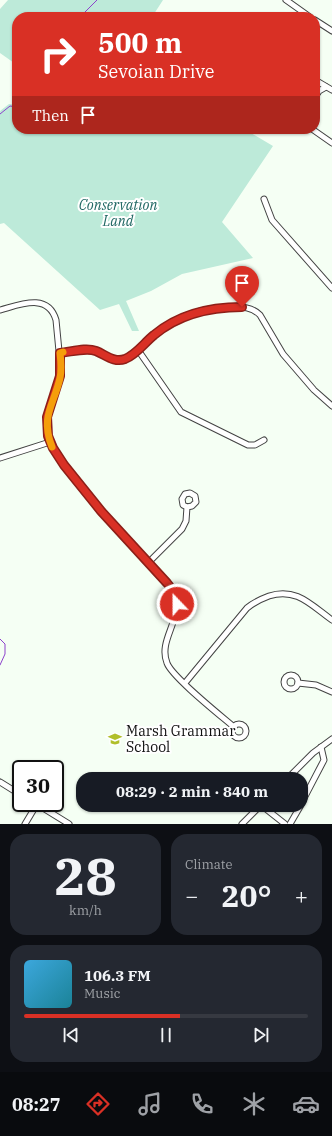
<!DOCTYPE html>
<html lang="en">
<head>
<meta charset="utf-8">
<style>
  :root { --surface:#171b24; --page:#242831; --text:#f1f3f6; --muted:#9ea1a6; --line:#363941; --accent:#d93025 }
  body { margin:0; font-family:"IBM Plex Serif",serif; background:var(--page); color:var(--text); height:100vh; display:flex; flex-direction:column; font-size:15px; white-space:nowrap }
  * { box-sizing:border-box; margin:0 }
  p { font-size:13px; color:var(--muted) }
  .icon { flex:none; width:22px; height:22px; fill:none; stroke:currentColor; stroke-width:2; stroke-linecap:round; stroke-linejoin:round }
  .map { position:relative; height:824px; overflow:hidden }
  .drawer { display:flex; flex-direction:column; gap:10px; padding:10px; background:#0d0f14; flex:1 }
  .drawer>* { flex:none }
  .hud { position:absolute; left:12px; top:12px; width:308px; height:122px; border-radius:16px; box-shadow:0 1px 3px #0004; background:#d93025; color:#fff; overflow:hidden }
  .speed { position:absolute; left:12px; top:760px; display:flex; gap:8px; font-size:20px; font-weight:700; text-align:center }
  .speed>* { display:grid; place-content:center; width:52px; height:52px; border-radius:50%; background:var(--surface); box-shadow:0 1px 3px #0004; line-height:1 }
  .speed .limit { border:2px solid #111; border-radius:6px; background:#fff; color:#111 }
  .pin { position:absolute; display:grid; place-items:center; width:34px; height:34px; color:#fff; margin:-41px -17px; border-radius:50% 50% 50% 0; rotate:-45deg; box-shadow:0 0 4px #0007 }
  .pin .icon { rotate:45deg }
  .me { position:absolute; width:44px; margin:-22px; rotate:338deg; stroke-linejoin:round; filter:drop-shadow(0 0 3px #0008) }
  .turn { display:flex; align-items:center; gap:14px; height:84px; padding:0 20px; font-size:18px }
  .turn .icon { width:52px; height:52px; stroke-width:2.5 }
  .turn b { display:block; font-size:28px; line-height:34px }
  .then { display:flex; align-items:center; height:38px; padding:0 20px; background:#0003; gap:8px; font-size:15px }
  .big { font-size:30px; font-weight:700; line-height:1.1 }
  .drawer .card { flex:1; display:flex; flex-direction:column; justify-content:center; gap:6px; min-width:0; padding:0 14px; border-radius:16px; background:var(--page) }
  .drawer .dial { align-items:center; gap:0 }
  .dial b { font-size:52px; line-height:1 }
  .song { display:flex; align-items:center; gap:12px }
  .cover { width:48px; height:48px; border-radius:6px; background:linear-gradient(135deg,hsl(200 70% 55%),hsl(190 70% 35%)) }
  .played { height:4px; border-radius:2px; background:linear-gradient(90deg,var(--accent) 55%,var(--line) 55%) }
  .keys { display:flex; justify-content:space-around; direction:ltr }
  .heat { display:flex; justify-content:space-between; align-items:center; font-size:22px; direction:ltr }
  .drawer .tiles { flex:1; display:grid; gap:10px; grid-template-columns:1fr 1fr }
  .card:last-child { grid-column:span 2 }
  .trip { position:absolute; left:76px; top:772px; width:232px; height:40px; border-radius:16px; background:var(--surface); box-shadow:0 1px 3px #0004; font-weight:700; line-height:40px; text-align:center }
  .tab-bar { display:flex; height:64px; justify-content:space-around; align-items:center; background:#090b0e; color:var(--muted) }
  .tab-bar .icon { width:28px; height:28px }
  .tab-bar .current { color:var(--accent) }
  .tab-bar b { font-size:18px; color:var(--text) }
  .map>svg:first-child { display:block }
</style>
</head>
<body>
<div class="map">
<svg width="332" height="824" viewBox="0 0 332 824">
  <rect width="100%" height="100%" fill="#f5fff4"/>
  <g fill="#bdead9">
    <path d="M8,0h155l-11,17h-135v48l-17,-12v-44z"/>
    <path d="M9,104l8,1v24h227l29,17 -51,76 31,36 -71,16 -31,17 -25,10 13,30h-7l-13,-27 -19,6 -96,-87 -4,1v-113z"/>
  </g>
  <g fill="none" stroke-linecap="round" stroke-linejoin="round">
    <g stroke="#8d42cb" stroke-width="1">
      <path d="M80,17l17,-17"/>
      <path d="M0,114l10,-8 7,1"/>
      <path d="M0,639l5,5v10l-5,11"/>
    </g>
    <g stroke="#434343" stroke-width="7">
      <g id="minor">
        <path d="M286,0l24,17"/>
        <path d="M315,20l17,11"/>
        <path d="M315,80l17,10"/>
        <path d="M315,97l4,-6 7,-4"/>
        <path d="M312,129l20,14"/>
        <path d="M264,199l8,21 60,68"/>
        <path d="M0,310c19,-5 48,-18 56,10l5,52 -14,45 1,19 5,12 11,17 37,46 71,78c15,28 -15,49 -5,74 5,14 53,52 67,64"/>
        <path d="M138,350l43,62 67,33h7l9,-5"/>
        <path d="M60,353c10,-1 23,-5 33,-3 10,2 18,11 29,10 13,-3 22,-16 31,-24 21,-19 48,-28 76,-29 11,0 22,-1 31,8l23,39 31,36 18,16"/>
        <path d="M0,458l50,-16"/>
        <path d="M149,562l33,-33 4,-8 1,-14 -4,-2 -1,-6 3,-5 5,-1 5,3 1,6 -4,4 -5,1"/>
        <circle cx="291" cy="682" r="7"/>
        <path d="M185,683l62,-75c7,-6 14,-9 22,-12 27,-9 42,9 63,24"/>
        <path d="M298,683l18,2 16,7"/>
        <circle cx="239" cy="731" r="7"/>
        <path d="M287,779l26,-26 19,-14"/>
        <path d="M0,782l21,13"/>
        <path d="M35,803l34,21"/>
        <path d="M301,804l23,-44 -3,-13"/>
        <path d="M261,805l24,19"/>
        <path d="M25,824l12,-20"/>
        <path d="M242,824l19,-19"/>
        <path d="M290,824l11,-19"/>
      </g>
    </g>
    <use href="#minor" stroke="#fff" stroke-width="5"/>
  </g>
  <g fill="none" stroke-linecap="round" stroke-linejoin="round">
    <g stroke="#8d1f18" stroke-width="10">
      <path id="route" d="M177,604l-3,-12 -7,-9 -66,-72 -37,-46 -11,-17 -5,-12 -1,-19 13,-41v-23c11,-1 26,-6 36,-2 10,4 18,12 29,8 12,-5 19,-16 29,-24 25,-21 56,-28 88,-28"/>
    </g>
    <use href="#route" stroke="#d93025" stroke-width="7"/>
    <path stroke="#f59e0b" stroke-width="7" d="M52,447c-12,-31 2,-42 8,-69 2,-9 1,-17 0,-25l3,-1"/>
  </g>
  <defs>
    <g id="school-bare" transform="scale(1.08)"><path d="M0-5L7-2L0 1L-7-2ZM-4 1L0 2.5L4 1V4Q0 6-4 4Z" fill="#b0bf2a" stroke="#fff" stroke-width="2.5" paint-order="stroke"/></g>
  </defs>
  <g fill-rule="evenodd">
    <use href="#school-bare" x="115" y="739"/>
  </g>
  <g text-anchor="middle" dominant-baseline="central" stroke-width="4" stroke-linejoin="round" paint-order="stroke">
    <g font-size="14" font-style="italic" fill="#216864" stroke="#fff">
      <text x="118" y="205">Conservation<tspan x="118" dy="16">Land</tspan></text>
    </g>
    <g font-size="14" fill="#101010" stroke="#fff" text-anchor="start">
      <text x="126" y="731">Marsh Grammar<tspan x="126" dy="16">School</tspan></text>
    </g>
  </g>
</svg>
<div class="speed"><div class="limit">30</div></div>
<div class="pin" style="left:242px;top:307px;background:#d93025"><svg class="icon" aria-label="arrive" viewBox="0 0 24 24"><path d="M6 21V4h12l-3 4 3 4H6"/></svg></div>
<svg class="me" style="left:177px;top:604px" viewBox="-20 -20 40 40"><circle r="17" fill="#d93025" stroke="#fff" stroke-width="3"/><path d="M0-11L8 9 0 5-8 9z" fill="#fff"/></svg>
<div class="trip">08:29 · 2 min · 840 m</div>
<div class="hud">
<div class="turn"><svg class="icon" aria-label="right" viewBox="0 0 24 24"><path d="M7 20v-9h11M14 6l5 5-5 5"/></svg><div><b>500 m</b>Sevoian Drive</div></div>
<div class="then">Then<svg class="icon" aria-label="arrive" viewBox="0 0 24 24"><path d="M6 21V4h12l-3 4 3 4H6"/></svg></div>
</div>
</div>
<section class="drawer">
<div class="tiles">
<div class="card dial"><b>28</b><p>km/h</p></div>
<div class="card"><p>Climate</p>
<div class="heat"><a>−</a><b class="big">20°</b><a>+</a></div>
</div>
<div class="card">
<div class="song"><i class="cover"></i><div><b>106.3 FM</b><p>Music</p></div></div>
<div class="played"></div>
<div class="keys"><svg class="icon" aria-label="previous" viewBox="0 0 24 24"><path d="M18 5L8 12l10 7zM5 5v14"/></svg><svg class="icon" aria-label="pause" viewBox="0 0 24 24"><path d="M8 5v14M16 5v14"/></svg><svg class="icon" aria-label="next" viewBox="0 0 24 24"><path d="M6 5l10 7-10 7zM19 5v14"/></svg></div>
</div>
</div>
</section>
<nav class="tab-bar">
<b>08:27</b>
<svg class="icon current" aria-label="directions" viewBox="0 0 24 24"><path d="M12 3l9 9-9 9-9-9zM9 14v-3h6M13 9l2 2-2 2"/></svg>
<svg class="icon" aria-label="music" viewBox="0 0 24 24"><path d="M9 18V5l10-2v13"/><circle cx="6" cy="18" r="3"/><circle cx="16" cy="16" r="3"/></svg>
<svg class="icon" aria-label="phone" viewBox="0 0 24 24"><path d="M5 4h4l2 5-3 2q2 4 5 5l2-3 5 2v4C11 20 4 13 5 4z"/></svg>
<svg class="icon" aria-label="climate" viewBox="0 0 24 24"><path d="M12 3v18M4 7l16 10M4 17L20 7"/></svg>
<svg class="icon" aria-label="car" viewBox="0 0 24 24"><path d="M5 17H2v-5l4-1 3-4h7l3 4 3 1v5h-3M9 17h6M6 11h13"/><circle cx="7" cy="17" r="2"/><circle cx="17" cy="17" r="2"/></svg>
</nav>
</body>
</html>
